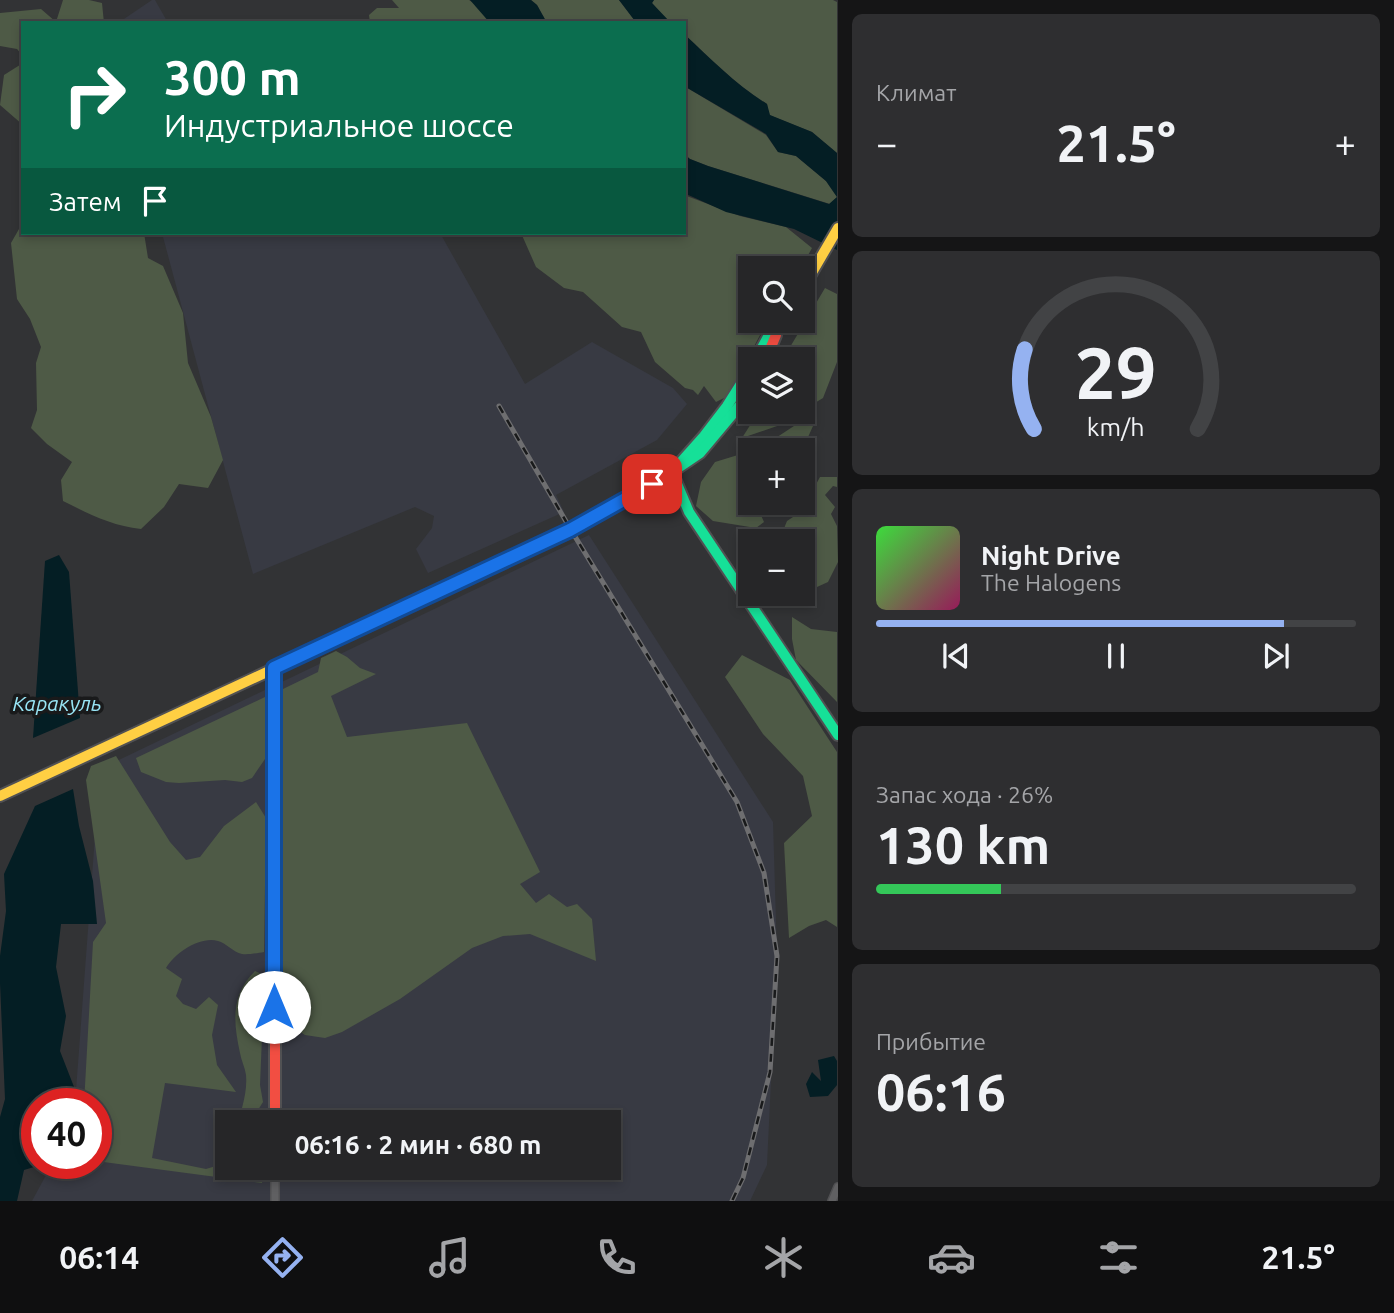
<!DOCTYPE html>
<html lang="ru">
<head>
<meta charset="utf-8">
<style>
  :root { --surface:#262628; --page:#2e2e30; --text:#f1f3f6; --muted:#a4a5a8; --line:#424345; --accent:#95b2f1 }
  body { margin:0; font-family:Ubuntu,sans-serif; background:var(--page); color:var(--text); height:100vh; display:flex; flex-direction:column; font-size:26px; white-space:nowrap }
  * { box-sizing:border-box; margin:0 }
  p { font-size:23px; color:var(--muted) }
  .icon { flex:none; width:38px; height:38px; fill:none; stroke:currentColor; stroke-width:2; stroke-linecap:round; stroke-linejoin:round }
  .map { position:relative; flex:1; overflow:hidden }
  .drawer { display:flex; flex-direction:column; gap:14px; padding:14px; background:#151516; width:556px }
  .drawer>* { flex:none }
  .top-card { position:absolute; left:21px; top:21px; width:665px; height:214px; border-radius:0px; box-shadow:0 4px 10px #0003,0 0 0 2px var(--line); background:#0b6e4f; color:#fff; overflow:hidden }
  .fabs { position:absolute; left:738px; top:256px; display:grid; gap:14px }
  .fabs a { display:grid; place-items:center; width:77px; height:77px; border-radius:0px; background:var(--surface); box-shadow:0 4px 10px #0003,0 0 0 2px var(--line); font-size:35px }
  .speed { position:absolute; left:21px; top:1088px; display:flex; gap:14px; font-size:35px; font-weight:700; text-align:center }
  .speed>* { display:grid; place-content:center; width:91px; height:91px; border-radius:50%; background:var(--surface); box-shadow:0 4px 10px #0003,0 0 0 2px var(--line); line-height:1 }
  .speed .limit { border:10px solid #d22; background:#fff; color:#111 }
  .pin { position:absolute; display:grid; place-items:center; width:60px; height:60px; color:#fff; margin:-30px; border-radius:14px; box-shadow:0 4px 10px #0006 }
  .me { position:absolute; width:77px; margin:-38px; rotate:0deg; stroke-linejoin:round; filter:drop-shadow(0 0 5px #0008) }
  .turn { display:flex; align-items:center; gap:24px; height:147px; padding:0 28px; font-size:32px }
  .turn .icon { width:91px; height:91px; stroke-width:2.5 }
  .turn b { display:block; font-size:49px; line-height:60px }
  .then { display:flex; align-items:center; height:66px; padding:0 28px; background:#0003; gap:14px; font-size:26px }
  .big { font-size:52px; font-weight:600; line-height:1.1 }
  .drawer .card { flex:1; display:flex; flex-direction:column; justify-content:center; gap:10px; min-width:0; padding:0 24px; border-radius:10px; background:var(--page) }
  .drawer .dial { align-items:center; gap:0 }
  .dial svg { height:182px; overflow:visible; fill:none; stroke:var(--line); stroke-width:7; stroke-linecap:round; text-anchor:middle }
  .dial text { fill:var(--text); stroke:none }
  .song { display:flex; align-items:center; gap:21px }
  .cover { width:84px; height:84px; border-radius:10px; background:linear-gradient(135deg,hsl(120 70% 55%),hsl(330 70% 35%)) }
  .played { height:7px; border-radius:4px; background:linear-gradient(90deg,var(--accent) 85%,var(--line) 85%) }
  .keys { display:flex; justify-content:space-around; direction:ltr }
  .heat { display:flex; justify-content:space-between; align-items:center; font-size:38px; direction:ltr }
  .charge { height:10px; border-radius:5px; background:linear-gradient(90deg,#34c759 26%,var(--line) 0) }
  .trip { position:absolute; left:215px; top:1110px; width:406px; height:70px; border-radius:0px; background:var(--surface); box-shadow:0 4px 10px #0003,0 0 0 2px var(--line); font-weight:600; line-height:70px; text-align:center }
  .tab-bar { display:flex; height:112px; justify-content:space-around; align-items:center; background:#0f0f10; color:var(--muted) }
  .tab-bar .icon { width:49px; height:49px }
  .tab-bar .active { color:var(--accent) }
  .tab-bar b { font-size:32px; color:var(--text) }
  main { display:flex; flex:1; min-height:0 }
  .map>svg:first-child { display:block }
</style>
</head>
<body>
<main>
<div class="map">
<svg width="838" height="1201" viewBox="0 0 838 1201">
  <rect width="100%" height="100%" fill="#323335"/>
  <g fill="#383a43" fill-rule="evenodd">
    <path d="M152,0h3l13,23h-50z"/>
    <path d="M162,233h278l85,151 67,-42 81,46 14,16 -30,36 -101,55 8,17 -136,61 -12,-24 16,-21 2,-12 -19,-9 -162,67z"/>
    <path d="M589,535l184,287 4,134 -10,209 -17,36h-718l20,-37h44v-60h-21l25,-335zM228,1122h381v45h-381z"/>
  </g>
  <g fill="#4e5a46">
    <path d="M63,0h26l13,3 2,20h-81v33l-6,-7 -17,-3v-33l41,-4 15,13z"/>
    <path d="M392,0h77l36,23h-135l-1,-8 8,-7h22z"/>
    <path d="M531,0h88l16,21 3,2h-91l-10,-18z"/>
    <path d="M654,0h179l4,2v151l-25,-21 -43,-17 -2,-11c-31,-19 -56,-45 -83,-70v-11c-19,0 -20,-6 -32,-20z"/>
    <path d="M23,63v62l-23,-20 4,-30z"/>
    <path d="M684,86l82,49 12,17 18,4 30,25 11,16 -7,7 -122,-38 -18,-7 -6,-5z"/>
    <path d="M684,195l56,21 46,11 26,21 -11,20h-50v52h17l-40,76 -12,6 -12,-16 -6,9 -5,-5 -8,-2 -30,-26 -14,-30 -19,-5 -39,-35 -19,-4 -28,-21 -15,-34h163z"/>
    <path d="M23,227v6h121l4,25 15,8 20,47 5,50 23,54 12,43 -15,28 -29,-4 -15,23 -23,22c-29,-3 -52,-15 -78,-28l-2,-21 11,-18 -25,-18 -16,-16 6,-18 -1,-47 5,-16 -11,-28 -13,-20 -6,-56 8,-14z"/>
    <path d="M825,288l12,6v68l-14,36 -20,12v-51h-20z"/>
    <path d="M759,411h42l-21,14 -38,13z"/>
    <path d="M797,424l16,2 -9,20 -7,4h-43l8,-3z"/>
    <path d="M751,451v38l-5,-7 -5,5 19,26 4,9 -8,6 -43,-7 -17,-15 5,-24 14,-20z"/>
    <path d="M820,477h17v10l-4,-1 -8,9 10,12 -4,7 6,12 1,36 -10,20 -11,5 -10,-9 1,-11h-5v-26h-24l8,-20 18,-12 -17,-3v-4h15v-15l11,1z"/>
    <path d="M792,617l19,12 26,3v70l-41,-42 -4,-21z"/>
    <path d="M336,651l11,6 13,11 16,6 -45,22 16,41 120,-14 73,149 -20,12 16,19 13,-9 18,13 10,-3 15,15 4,42 -66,-27 -27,2 -31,12 -72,51 -58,33 -17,6 -20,-3 -19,-12 -12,-39 5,-284 4,-11 35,-17 3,-14z"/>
    <path d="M742,655l48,25 47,72v175l-11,-7 -17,6 -20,12 -5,-95 28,-27 -9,-40 -40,-42 -38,-57z"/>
    <path d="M265,697v62l-13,19 -10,4 -17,-2 -46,3 -13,-1 -25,-10 -5,-14z"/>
    <path d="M116,756l54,86 16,18 14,-3 24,-31 32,-24 10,16 -2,134c-6,1 -16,3 -22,2 -9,-2 -16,-11 -24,-13 -18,-5 -43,12 -52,27l16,11 -6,17 7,8 13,5 13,-12 9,8 -6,30 5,30 19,27 -71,-9 -13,75 54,11 13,-4 8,11 14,-3 5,-6h18l-2,16 -166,-22v-57h-12l9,-162 13,-19 -20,-143 5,-14z"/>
    <path d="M255,971l9,4v14l-4,96 3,17 -5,8 -16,-2c3,-11 5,-22 4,-33 -1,-8 -5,-15 -6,-22 -7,-32 -9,-58 15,-82z"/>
  </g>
  <g fill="#041e24">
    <path d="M470,0h61l6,5 10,18h-57z"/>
    <path d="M619,0h35l-2,3 19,20h-33l-3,-2z"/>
    <path d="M684,34c27,25 52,51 83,70l3,11 42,17 25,21v97l-43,-21 -68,-17 -42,-19v-39l6,5 18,7 121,38 8,-7 -11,-16 -30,-25 -18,-4 -12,-18 -82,-48z"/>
    <path d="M59,555l10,17 11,146 -47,20 12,-177z"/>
    <path d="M73,789l6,37 14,55 4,43h-36l-5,43 10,49 -6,35 16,41 -1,12h-38v60h7l-20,6 -7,31h-17v-84l5,-18 -5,-116v-27l6,-45 -2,-37 31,-68z"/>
    <path d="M834,1056l3,5v24l-9,11 -18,1 -4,-13 6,-12 9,9 -3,-21z"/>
  </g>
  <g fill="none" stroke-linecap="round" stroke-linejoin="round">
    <g stroke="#515153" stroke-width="10">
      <g id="street">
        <path d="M275,1167v34"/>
        <path d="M832,1201l6,-14"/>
      </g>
    </g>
    <g stroke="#515153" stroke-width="14">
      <g id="fast">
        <path d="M756,359l21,-39"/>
        <path d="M751,368l-24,38 -23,30 -32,36 17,40 149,223"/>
        <path d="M394,613l177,-83 101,-58 28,-19 41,-49 10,-18"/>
      </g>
    </g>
    <g stroke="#515153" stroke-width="14">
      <g id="slow">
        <path d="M803,288l35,-60"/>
        <path d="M274,668l1,350"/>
        <path d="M0,796l394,-183"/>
      </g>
    </g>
    <g stroke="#515153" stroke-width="14">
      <g id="jam">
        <path d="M766,359l10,-24"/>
        <path d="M275,1018v104"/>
      </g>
    </g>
    <use href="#street" stroke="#606062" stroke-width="7"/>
    <use href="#fast" stroke="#16e098" stroke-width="10"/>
    <use href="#slow" stroke="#ffcf43" stroke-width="10"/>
    <use href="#jam" stroke="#f24e42" stroke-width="10"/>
    <g stroke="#6e6e70" stroke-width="5">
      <path id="rail" d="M499,406l72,124 166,272 27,71 13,83 -7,116 -27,106 -11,23"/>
    </g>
    <use href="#rail" stroke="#191a1b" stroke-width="2.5" stroke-dasharray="8" stroke-linecap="butt"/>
  </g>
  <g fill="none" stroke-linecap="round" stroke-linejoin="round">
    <g stroke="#114b97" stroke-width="18">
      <path id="route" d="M274,1007v-339l296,-138 82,-46"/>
    </g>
    <use href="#route" stroke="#1a73e8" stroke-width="12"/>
  </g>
  <g text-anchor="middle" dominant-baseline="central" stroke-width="7" stroke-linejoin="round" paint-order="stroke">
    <g font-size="21" font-style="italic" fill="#99e6f6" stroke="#191a1b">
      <text x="57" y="703">Каракуль</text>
    </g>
  </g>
</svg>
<div class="fabs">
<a><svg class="icon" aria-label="search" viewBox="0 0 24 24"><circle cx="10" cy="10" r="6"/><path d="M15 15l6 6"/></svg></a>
<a><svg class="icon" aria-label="layers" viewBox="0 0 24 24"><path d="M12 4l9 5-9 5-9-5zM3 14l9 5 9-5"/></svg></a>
<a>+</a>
<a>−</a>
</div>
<div class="speed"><div class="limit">40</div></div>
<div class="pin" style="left:652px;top:484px;background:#d93025"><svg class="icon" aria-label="arrive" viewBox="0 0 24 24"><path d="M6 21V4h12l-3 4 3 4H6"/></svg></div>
<svg class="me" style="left:274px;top:1007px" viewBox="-20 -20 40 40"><circle r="19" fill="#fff"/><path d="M0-13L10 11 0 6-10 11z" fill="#1a73e8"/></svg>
<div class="trip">06:16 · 2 мин · 680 m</div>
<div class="top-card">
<div class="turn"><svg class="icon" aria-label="right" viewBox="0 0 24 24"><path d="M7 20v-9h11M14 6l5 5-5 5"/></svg><div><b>300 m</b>Индустриальное шоссе</div></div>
<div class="then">Затем<svg class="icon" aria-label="arrive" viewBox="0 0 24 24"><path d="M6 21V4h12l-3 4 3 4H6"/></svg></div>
</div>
</div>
<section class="drawer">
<div class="card"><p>Климат</p>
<div class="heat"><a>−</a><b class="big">21.5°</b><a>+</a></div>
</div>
<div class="card dial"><svg viewBox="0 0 100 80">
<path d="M14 69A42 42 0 1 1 86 69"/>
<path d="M14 69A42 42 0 0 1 10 34" stroke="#95b2f1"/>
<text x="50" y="56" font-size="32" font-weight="700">29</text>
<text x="50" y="72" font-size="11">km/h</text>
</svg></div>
<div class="card">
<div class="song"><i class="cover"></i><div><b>Night Drive</b><p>The Halogens</p></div></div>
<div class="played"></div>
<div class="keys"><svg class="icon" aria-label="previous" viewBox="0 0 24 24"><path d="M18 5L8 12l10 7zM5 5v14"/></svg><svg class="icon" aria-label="pause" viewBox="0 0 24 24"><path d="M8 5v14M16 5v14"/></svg><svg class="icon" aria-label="next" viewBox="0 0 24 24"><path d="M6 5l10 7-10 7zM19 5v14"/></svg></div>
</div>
<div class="card"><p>Запас хода · 26%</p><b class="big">130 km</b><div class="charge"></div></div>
<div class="card"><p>Прибытие</p><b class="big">06:16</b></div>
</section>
</main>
<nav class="tab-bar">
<b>06:14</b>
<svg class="icon active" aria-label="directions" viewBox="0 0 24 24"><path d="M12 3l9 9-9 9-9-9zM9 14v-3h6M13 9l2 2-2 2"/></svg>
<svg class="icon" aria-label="music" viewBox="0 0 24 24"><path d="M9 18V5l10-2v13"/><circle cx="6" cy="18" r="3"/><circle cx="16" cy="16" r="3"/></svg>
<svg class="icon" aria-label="phone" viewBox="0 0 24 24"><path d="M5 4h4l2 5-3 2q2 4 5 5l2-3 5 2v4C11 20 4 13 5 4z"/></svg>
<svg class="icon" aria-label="climate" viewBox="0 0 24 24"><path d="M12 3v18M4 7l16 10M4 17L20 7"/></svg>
<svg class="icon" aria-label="car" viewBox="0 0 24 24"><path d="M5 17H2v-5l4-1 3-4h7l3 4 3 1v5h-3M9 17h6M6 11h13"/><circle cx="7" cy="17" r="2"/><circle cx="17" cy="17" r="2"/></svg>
<svg class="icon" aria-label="filters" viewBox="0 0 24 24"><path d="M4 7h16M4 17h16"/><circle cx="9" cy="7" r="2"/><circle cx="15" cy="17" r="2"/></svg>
<b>21.5°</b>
</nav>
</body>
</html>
